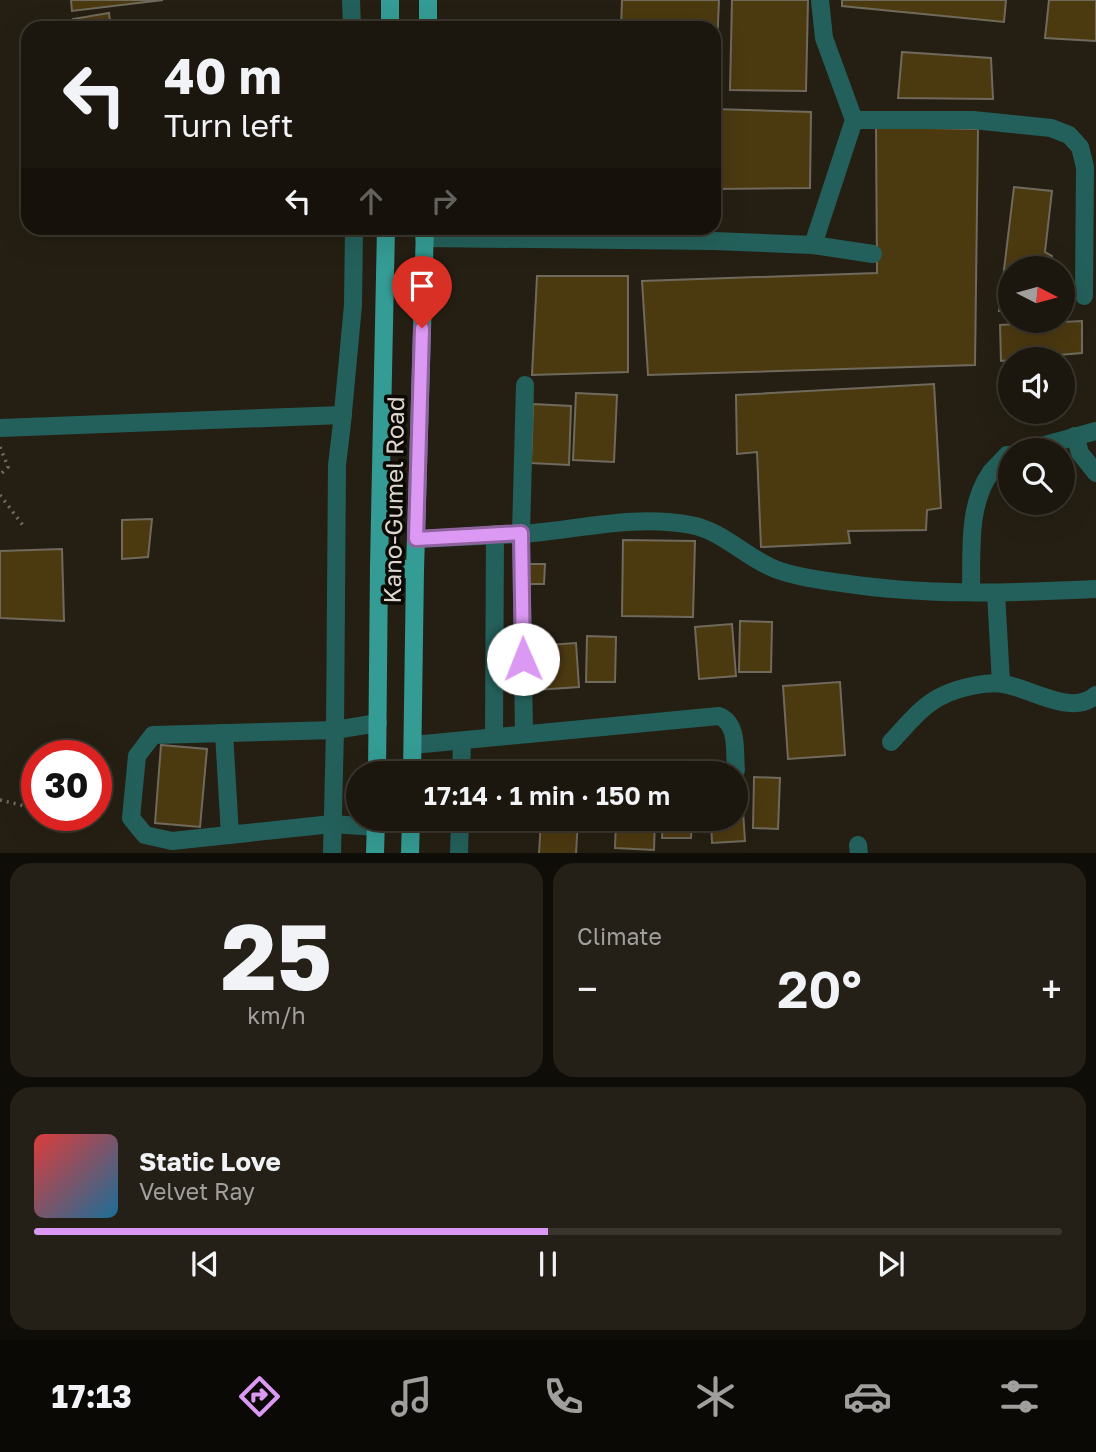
<!DOCTYPE html>
<html lang="en">
<head>
<meta charset="utf-8">
<style>
  :root { --surface:#1c170e; --page:#252017; --text:#f1f3f6; --muted:#a09f9e; --line:#3a362e; --accent:#dc99f4 }
  body { margin:0; font-family:"Golos Text",sans-serif; background:var(--page); color:var(--text); height:100vh; display:flex; flex-direction:column; font-size:26px; white-space:nowrap }
  * { box-sizing:border-box; margin:0 }
  p { font-size:23px; color:var(--muted) }
  .icon { flex:none; width:38px; height:38px; fill:none; stroke:currentColor; stroke-width:2; stroke-linecap:round; stroke-linejoin:round }
  .map { position:relative; height:853px; overflow:hidden }
  .details { display:flex; flex-direction:column; gap:10px; padding:10px; background:#0f0d08; flex:1 }
  .details>* { flex:none }
  .hud { position:absolute; left:21px; top:21px; width:700px; height:214px; border-radius:21px; box-shadow:0 7px 28px #0002,0 0 0 2px var(--line); background:#1c170e; color:var(--text); overflow:hidden }
  .needle { width:46px; rotate:96deg }
  .controls { position:absolute; left:998px; top:256px; display:grid; gap:14px }
  .controls a { display:grid; place-items:center; width:77px; height:77px; border-radius:50%; background:var(--surface); box-shadow:0 7px 28px #0002,0 0 0 2px var(--line); font-size:35px }
  .speed { position:absolute; left:21px; top:740px; display:flex; gap:14px; font-size:35px; font-weight:700; text-align:center }
  .speed>* { display:grid; place-content:center; width:91px; height:91px; border-radius:50%; background:var(--surface); box-shadow:0 7px 28px #0002,0 0 0 2px var(--line); line-height:1 }
  .speed .limit { border:10px solid #d22; background:#fff; color:#111 }
  .pin { position:absolute; display:grid; place-items:center; width:60px; height:60px; color:#fff; margin:-72px -30px; border-radius:50% 50% 50% 0; rotate:-45deg; box-shadow:0 0 7px #0007 }
  .pin .icon { rotate:45deg }
  .me { position:absolute; width:77px; margin:-38px; rotate:359deg; stroke-linejoin:round; filter:drop-shadow(0 0 5px #0008) }
  .turn { display:flex; align-items:center; gap:24px; height:147px; padding:0 28px; font-size:32px }
  .turn .icon { width:91px; height:91px; stroke-width:2.5 }
  .turn b { display:block; font-size:49px; line-height:60px }
  .lanes { display:flex; align-items:center; height:66px; padding:0 28px; background:#0003; justify-content:center; gap:35px; direction:ltr }
  .lanes .off { opacity:.35 }
  .big { font-size:52px; font-weight:600; line-height:1.1 }
  .details .card { flex:1; display:flex; flex-direction:column; justify-content:center; gap:10px; min-width:0; padding:0 24px; border-radius:21px; background:var(--page) }
  .details .dial { align-items:center; gap:0 }
  .dial b { font-size:91px; line-height:1 }
  .song { display:flex; align-items:center; gap:21px }
  .cover { width:84px; height:84px; border-radius:10px; background:linear-gradient(135deg,hsl(0 70% 55%),hsl(200 70% 35%)) }
  .played { height:7px; border-radius:4px; background:linear-gradient(90deg,var(--accent) 50%,var(--line) 50%) }
  .keys { display:flex; justify-content:space-around; direction:ltr }
  .heat { display:flex; justify-content:space-between; align-items:center; font-size:38px; direction:ltr }
  .details .tiles { flex:1; display:grid; gap:10px; grid-template-columns:1fr 1fr }
  .card:last-child { grid-column:span 2 }
  .trip { position:absolute; left:346px; top:761px; width:402px; height:70px; border-radius:35px; background:var(--surface); box-shadow:0 7px 28px #0002,0 0 0 2px var(--line); font-weight:600; line-height:70px; text-align:center }
  .dock { display:flex; height:112px; justify-content:space-around; align-items:center; background:#0b0906; color:var(--muted) }
  .dock .icon { width:49px; height:49px }
  .dock .selected { color:var(--accent) }
  .dock b { font-size:32px; color:var(--text) }
  .map>svg:first-child { display:block }
</style>
</head>
<body>
<div class="map">
<svg width="1096" height="854" viewBox="0 0 1096 854">
  <rect width="100%" height="100%" fill="#251f13"/>
  <g fill="#4b3910" stroke="#706a5c" stroke-width="2">
    <path d="M71,0h92l-91,11z"/>
    <path d="M622,0h97l-4,93 -1,-65h-93z"/>
    <path d="M732,0h76l-2,91 -76,-1z"/>
    <path d="M842,0h164l-2,22 -162,-16z"/>
    <path d="M1049,0h47v41l-51,-3z"/>
    <path d="M109,13l2,15h-37l-1,-9z"/>
    <path d="M902,52l89,6 2,41 -95,-1z"/>
    <path d="M714,109l97,3 -1,76 -96,1z"/>
    <path d="M876,127l102,2 -3,236 -327,10 -6,-94 235,-8z"/>
    <path d="M1014,187l38,4 -7,61 7,4 -2,12h-40v44l-11,-1z"/>
    <path d="M537,276h91v96l-96,3z"/>
    <path d="M1082,321v32l-72,6v1l-9,1 -1,-36z"/>
    <path d="M934,384l7,124 -14,2 -1,20 -78,1 2,12 -89,4 -4,-95 -20,2 -1,-59z"/>
    <path d="M576,393l41,2 -3,67 -41,-2z"/>
    <path d="M533,404l38,2 -2,59 -38,-2z"/>
    <path d="M152,519l-4,38 -26,2v-39z"/>
    <path d="M623,540l72,1 -2,76 -71,-1z"/>
    <path d="M62,549l2,72 -64,-3v-67z"/>
    <path d="M527,564h18l-1,20h-16z"/>
    <path d="M740,621l32,1 -1,50h-32z"/>
    <path d="M732,624l4,52 -37,3 -4,-52z"/>
    <path d="M587,636l29,1 -1,45h-29z"/>
    <path d="M576,643l3,44 -43,3 -3,-44z"/>
    <path d="M840,682l5,73 -57,4 -5,-73z"/>
    <path d="M161,745l46,4 -7,78 -45,-4z"/>
    <path d="M96,757h5l-2,45h-3z"/>
    <path d="M618,760l39,1v13h-39z"/>
    <path d="M754,777l26,1 -2,51 -25,-1z"/>
    <path d="M737,781h4l4,60 -33,2 -1,-24h26z"/>
    <path d="M541,819h37l-2,35h-37z"/>
    <path d="M616,819h39l-1,31 -39,-2z"/>
    <path d="M663,819h29l-1,19h-29z"/>
  </g>
  <g fill="none" stroke-linecap="round" stroke-linejoin="round">
    <g stroke="#726c62" stroke-width="3.5" stroke-dasharray="2 5" stroke-linecap="butt">
      <path d="M0,447l8,20 -8,8"/>
      <path d="M0,495l25,33"/>
      <path d="M0,800l37,9"/>
    </g>
    <g stroke="#24605b" stroke-width="18">
      <path d="M351,0l1,28"/>
      <path d="M854,120h119l78,8 18,7 11,12 5,20 -1,129"/>
      <path d="M424,238l290,3 99,4 60,9"/>
      <path d="M813,245l41,-125 -30,-82 -4,-38"/>
      <path d="M0,428l343,-13"/>
      <path d="M1075,436l5,17 16,20"/>
      <path d="M1027,450l69,-19"/>
      <path d="M416,539c39,-2 78,-3 117,-6 52,-5 105,-18 158,-8 32,6 54,32 84,44 21,8 45,11 67,14 84,13 170,10 254,6"/>
      <path d="M971,592c1,-39 -4,-87 20,-120 5,-6 11,-11 16,-17h3"/>
      <path d="M996,593l5,90"/>
      <path d="M224,733l6,102"/>
      <path d="M524,734l-3,-201 4,-148"/>
      <path d="M494,737l1,-203"/>
      <path d="M891,742c16,-17 32,-38 53,-47 14,-7 44,-14 59,-11 28,4 69,33 93,11"/>
      <path d="M413,745l306,-29c20,8 15,36 17,54"/>
      <path d="M461,774l1,-33"/>
      <path d="M376,827l-44,-3 -160,17 -27,-6 -14,-17 6,-62 16,-21 182,-5 43,-7"/>
      <path d="M858,845l1,9"/>
      <path d="M332,854l3,-124 2,-265 5,-42 11,-118 1,-77"/>
      <path d="M459,854l1,-35"/>
    </g>
    <g stroke="#349c94" stroke-width="18">
      <path d="M390,28v-28"/>
      <path d="M428,28v-28"/>
      <path d="M379,566l36,4"/>
      <path d="M377,774l2,-208 7,-338"/>
      <path d="M412,774l3,-204 10,-342"/>
      <path d="M375,854l1,-35"/>
      <path d="M410,854l1,-35"/>
    </g>
  </g>
  <g fill="none" stroke-linecap="round" stroke-linejoin="round">
    <g stroke="#8f639f" stroke-width="18">
      <path id="route" d="M422,328l-6,211 105,-6 2,126"/>
    </g>
    <use href="#route" stroke="#dc99f4" stroke-width="12"/>
  </g>
  <g text-anchor="middle" dominant-baseline="central" stroke-width="7" stroke-linejoin="round" paint-order="stroke">
    <g font-size="24" fill="#dbd7cf" stroke="#0c0905">
      <text transform="translate(393 500) rotate(-89)">Kano-Gumel Road</text>
    </g>
  </g>
</svg>
<div class="controls">
<a><svg class="needle" viewBox="-14 -14 28 28"><path d="M0-13l5 13h-10z" fill="#e53935"/><path d="M0 13l5-13h-10z" fill="#a09f9e"/></svg></a>
<a><svg class="icon" aria-label="sound" viewBox="0 0 24 24"><path d="M4 9h4l5-4v14l-5-4H4zM17 9q2 3 0 6"/></svg></a>
<a><svg class="icon" aria-label="search" viewBox="0 0 24 24"><circle cx="10" cy="10" r="6"/><path d="M15 15l6 6"/></svg></a>
</div>
<div class="speed"><div class="limit">30</div></div>
<div class="pin" style="left:422px;top:328px;background:#d93025"><svg class="icon" aria-label="arrive" viewBox="0 0 24 24"><path d="M6 21V4h12l-3 4 3 4H6"/></svg></div>
<svg class="me" style="left:523px;top:659px" viewBox="-20 -20 40 40"><circle r="19" fill="#fff"/><path d="M0-13L10 11 0 6-10 11z" fill="#dc99f4"/></svg>
<div class="trip">17:14 · 1 min · 150 m</div>
<div class="hud">
<div class="turn"><svg class="icon" aria-label="left" viewBox="0 0 24 24"><path d="M17 20v-9H6M10 6l-5 5 5 5"/></svg><div><b>40 m</b>Turn left</div></div>
<div class="lanes"><svg class="icon" aria-label="left" viewBox="0 0 24 24"><path d="M17 20v-9H6M10 6l-5 5 5 5"/></svg><svg class="icon off" aria-label="ahead" viewBox="0 0 24 24"><path d="M12 20V5M6 11l6-6 6 6"/></svg><svg class="icon off" aria-label="right" viewBox="0 0 24 24"><path d="M7 20v-9h11M14 6l5 5-5 5"/></svg></div>
</div>
</div>
<section class="details">
<div class="tiles">
<div class="card dial"><b>25</b><p>km/h</p></div>
<div class="card"><p>Climate</p>
<div class="heat"><a>−</a><b class="big">20°</b><a>+</a></div>
</div>
<div class="card">
<div class="song"><i class="cover"></i><div><b>Static Love</b><p>Velvet Ray</p></div></div>
<div class="played"></div>
<div class="keys"><svg class="icon" aria-label="previous" viewBox="0 0 24 24"><path d="M18 5L8 12l10 7zM5 5v14"/></svg><svg class="icon" aria-label="pause" viewBox="0 0 24 24"><path d="M8 5v14M16 5v14"/></svg><svg class="icon" aria-label="next" viewBox="0 0 24 24"><path d="M6 5l10 7-10 7zM19 5v14"/></svg></div>
</div>
</div>
</section>
<nav class="dock">
<b>17:13</b>
<svg class="icon selected" aria-label="directions" viewBox="0 0 24 24"><path d="M12 3l9 9-9 9-9-9zM9 14v-3h6M13 9l2 2-2 2"/></svg>
<svg class="icon" aria-label="music" viewBox="0 0 24 24"><path d="M9 18V5l10-2v13"/><circle cx="6" cy="18" r="3"/><circle cx="16" cy="16" r="3"/></svg>
<svg class="icon" aria-label="phone" viewBox="0 0 24 24"><path d="M5 4h4l2 5-3 2q2 4 5 5l2-3 5 2v4C11 20 4 13 5 4z"/></svg>
<svg class="icon" aria-label="climate" viewBox="0 0 24 24"><path d="M12 3v18M4 7l16 10M4 17L20 7"/></svg>
<svg class="icon" aria-label="car" viewBox="0 0 24 24"><path d="M5 17H2v-5l4-1 3-4h7l3 4 3 1v5h-3M9 17h6M6 11h13"/><circle cx="7" cy="17" r="2"/><circle cx="17" cy="17" r="2"/></svg>
<svg class="icon" aria-label="filters" viewBox="0 0 24 24"><path d="M4 7h16M4 17h16"/><circle cx="9" cy="7" r="2"/><circle cx="15" cy="17" r="2"/></svg>
</nav>
</body>
</html>
